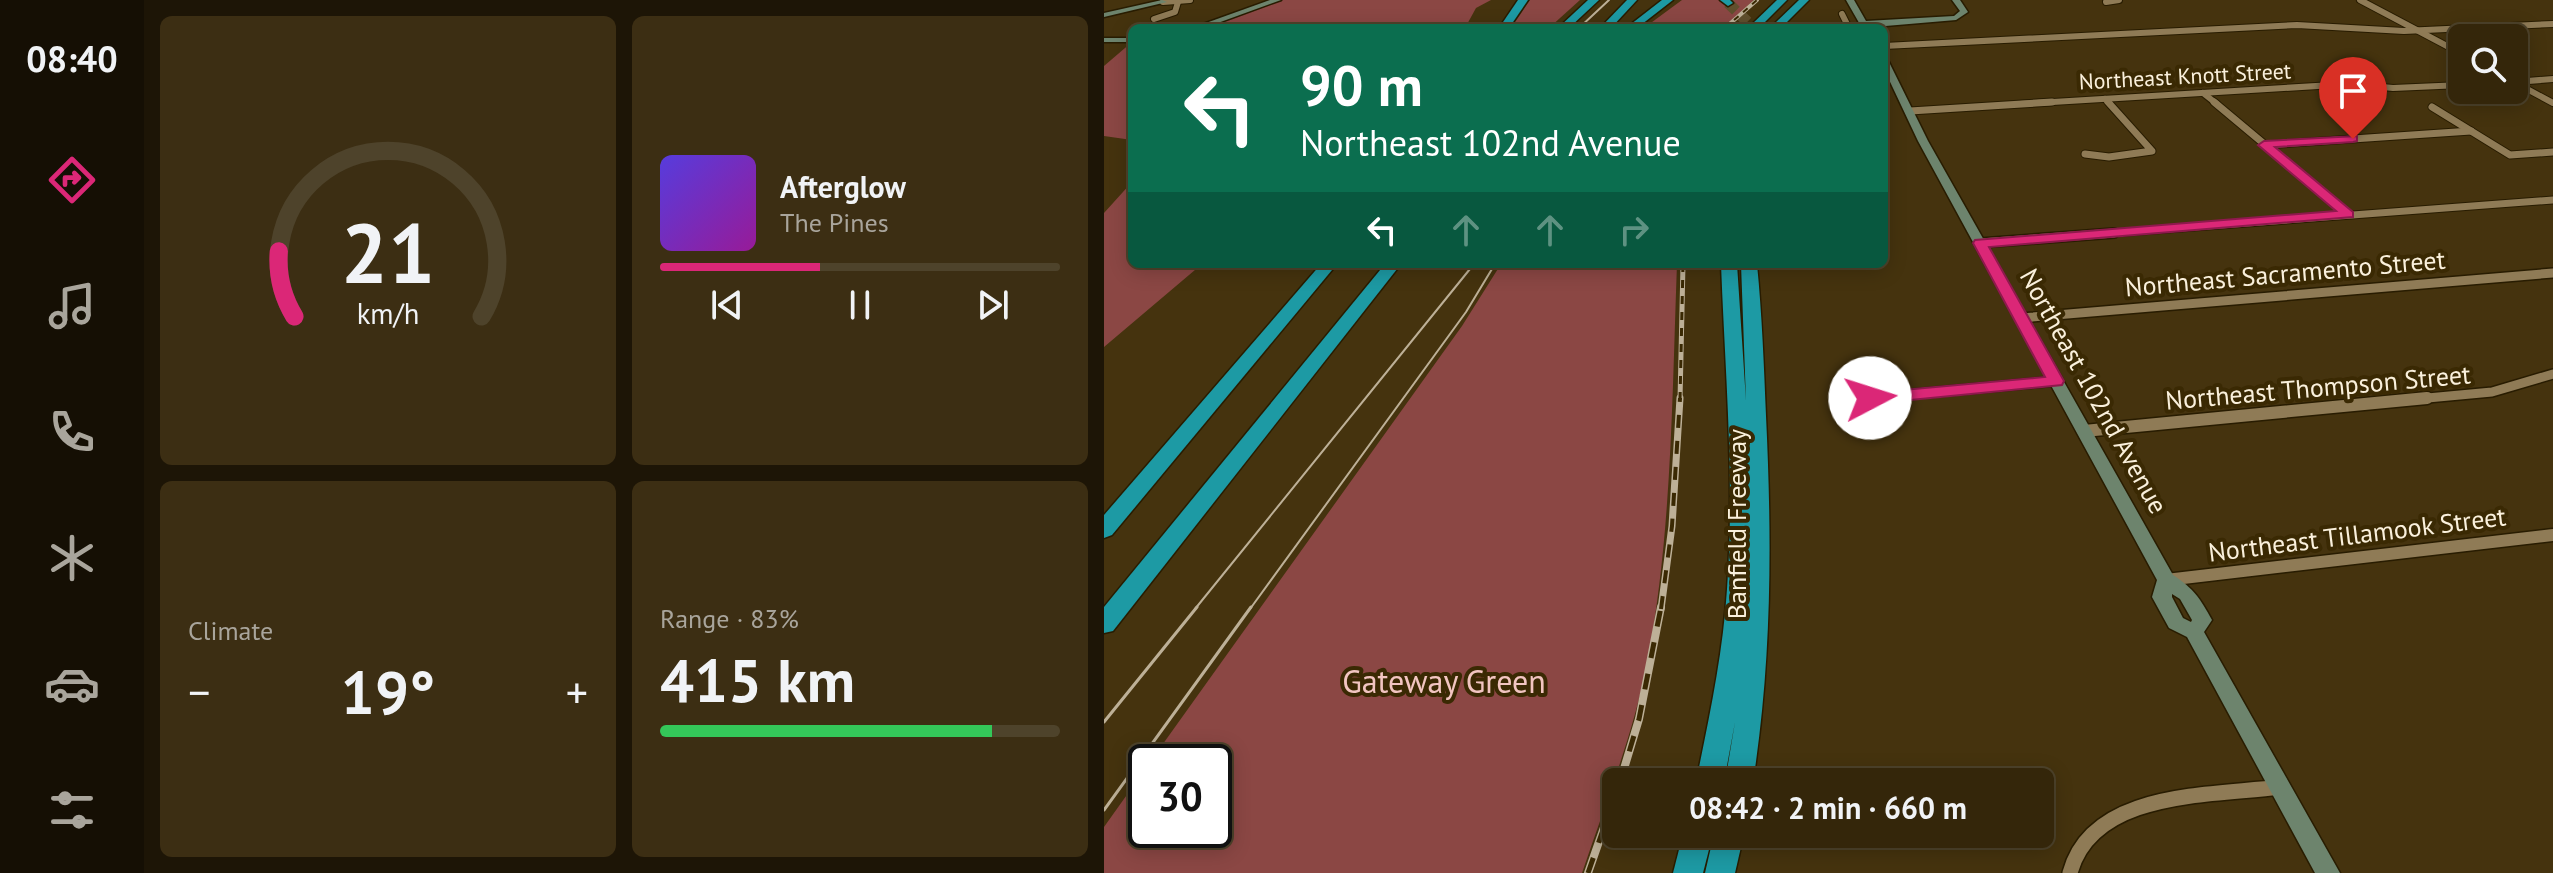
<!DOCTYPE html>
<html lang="en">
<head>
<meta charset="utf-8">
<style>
  :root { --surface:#34260a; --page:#3c2e13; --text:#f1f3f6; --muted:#a9a59c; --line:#4e432b; --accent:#db2777 }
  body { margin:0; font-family:"PT Sans",sans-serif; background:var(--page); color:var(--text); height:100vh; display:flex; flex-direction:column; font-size:30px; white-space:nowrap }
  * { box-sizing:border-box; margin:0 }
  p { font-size:26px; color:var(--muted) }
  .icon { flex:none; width:44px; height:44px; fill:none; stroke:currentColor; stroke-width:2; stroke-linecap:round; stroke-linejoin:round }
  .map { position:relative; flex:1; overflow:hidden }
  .drawer { display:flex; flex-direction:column; gap:16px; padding:16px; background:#1d1506; width:960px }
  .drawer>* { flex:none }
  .top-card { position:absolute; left:24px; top:24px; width:760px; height:244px; border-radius:12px; box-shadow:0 4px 20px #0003,0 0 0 2px var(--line); background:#0b6e4f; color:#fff; overflow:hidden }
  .fabs { position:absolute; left:1344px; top:24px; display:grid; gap:16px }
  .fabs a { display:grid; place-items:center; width:80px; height:80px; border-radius:12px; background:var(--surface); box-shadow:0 4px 20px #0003,0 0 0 2px var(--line); font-size:40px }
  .speed { position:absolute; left:24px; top:744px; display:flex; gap:16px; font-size:40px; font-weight:700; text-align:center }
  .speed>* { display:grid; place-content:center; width:104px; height:104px; border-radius:50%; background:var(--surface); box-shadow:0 4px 20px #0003,0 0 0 2px var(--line); line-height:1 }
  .speed .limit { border:4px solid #111; border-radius:12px; background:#fff; color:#111 }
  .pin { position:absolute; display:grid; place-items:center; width:68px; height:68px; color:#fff; margin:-82px -34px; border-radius:50% 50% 50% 0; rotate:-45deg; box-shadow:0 0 8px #0007 }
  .pin .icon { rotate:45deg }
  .me { position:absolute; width:88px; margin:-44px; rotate:85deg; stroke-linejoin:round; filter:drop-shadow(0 0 6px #0008) }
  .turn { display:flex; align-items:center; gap:28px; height:168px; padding:0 40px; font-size:36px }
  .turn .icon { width:104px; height:104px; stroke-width:2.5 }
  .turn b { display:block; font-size:56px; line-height:68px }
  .lanes { display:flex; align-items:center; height:76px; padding:0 40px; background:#0003; justify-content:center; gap:40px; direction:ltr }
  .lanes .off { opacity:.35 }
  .big { font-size:60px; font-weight:800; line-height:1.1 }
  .drawer .card { flex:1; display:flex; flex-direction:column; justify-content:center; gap:12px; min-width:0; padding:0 28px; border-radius:12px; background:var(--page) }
  .drawer .dial { align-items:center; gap:0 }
  .dial svg { height:208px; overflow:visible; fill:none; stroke:var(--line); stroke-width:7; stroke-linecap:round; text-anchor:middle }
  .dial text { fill:var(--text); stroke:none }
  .song { display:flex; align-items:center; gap:24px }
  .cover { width:96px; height:96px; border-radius:12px; background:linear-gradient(135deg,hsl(250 70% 55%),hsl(300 70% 35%)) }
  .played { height:8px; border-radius:4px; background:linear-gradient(90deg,var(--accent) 40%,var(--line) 40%) }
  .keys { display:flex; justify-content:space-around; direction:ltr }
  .heat { display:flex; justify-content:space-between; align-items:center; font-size:44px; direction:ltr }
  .charge { height:12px; border-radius:6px; background:linear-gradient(90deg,#34c759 83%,var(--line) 0) }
  .drawer .tiles { flex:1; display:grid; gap:16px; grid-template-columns:repeat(2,1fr) }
  .trip { position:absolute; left:498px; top:768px; width:452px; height:80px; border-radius:12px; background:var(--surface); box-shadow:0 4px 20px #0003,0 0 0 2px var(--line); font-weight:800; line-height:80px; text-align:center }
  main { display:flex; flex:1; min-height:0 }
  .tab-bar { display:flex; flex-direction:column; width:144px; justify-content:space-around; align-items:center; background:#150f04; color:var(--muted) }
  .tab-bar .icon { width:56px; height:56px }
  .tab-bar .on { color:var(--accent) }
  .tab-bar b { font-size:36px; color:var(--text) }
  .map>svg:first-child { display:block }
</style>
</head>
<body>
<main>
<nav class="tab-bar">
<b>08:40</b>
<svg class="icon on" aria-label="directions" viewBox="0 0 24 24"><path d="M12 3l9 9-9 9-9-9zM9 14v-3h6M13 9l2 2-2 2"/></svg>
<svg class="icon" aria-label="music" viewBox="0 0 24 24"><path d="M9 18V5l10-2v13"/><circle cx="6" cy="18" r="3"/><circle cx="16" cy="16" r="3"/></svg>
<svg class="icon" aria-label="phone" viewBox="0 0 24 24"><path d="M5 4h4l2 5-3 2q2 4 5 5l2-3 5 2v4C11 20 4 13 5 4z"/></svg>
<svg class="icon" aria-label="climate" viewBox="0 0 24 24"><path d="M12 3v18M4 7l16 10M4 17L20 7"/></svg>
<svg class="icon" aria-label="car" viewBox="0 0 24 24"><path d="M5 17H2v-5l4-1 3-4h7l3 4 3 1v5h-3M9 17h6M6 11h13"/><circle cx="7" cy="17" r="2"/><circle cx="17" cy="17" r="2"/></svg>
<svg class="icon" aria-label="filters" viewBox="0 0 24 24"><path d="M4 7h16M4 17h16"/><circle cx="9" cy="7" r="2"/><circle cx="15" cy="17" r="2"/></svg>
</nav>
<section class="drawer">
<div class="tiles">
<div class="card dial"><svg viewBox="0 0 100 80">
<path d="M14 69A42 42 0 1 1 86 69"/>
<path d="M14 69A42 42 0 0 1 8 44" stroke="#db2777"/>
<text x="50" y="56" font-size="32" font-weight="700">21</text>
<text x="50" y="72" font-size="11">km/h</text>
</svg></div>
<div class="card">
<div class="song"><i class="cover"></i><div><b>Afterglow</b><p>The Pines</p></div></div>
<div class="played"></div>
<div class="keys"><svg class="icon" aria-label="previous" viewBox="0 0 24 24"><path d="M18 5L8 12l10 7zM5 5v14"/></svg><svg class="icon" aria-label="pause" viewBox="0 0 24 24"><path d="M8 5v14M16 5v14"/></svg><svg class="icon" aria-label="next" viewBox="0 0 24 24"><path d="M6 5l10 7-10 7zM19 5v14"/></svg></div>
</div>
<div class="card"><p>Climate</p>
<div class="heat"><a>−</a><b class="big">19°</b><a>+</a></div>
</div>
<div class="card"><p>Range · 83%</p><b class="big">415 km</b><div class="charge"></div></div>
</div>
</section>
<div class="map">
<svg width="1449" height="873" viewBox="0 0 1449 873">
  <rect width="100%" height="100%" fill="#45330e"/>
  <g fill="#8b4744">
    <path d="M179,0h208l-15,8 -11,20h-262z"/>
    <path d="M426,0h50l-31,28h-38z"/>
    <path d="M578,0h72l-31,28h-79z"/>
    <path d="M28,42v98l-28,-4v-70z"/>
    <path d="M28,182v82h70l-98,83v-134z"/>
    <path d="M397,264h176c-5,132 -5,270 -30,400 -14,71 -42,141 -65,209h-478v-46l42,-59v62h68v-68h-64l312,-436z"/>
  </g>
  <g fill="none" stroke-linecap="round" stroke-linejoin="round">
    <path stroke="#604f2d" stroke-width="11" stroke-dasharray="11 5" stroke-linecap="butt" d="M624,3l26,25"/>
    <g stroke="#281c01" stroke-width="8">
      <g id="street-far4">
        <path d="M1256,0l102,54"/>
        <path d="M59,2l27,-2"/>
        <path d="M1002,2l13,-2"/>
        <path d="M738,14l7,14"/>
        <path d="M50,19l21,-7 3,-10"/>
        <path d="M780,46l413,-21 107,6 149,-7"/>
        <path d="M1410,82l39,21"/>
        <path d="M1411,82l38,-3"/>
        <path d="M1099,93l14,11"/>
        <path d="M1001,99l5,5"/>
        <path d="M916,104l330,-20 43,4 69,-3"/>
      </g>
    </g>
    <g stroke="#281c01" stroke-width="9">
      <g id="street-far3">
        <path d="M1110,102l134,112"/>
        <path d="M1328,107l78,48 43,-3"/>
        <path d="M806,111l142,-9"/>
        <path d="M1160,145l207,-14"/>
        <path d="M981,154l24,3 43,-6 -44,-49"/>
        <path d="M984,235l465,-35"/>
      </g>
    </g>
    <g stroke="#281c01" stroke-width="12">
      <g id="street-far2">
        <path d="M876,243l134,-10"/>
        <path d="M917,318l532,-45"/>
        <path d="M766,398l186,-17"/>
        <path d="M1302,400l86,-8 61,-18"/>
      </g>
    </g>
    <g stroke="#281c01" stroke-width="15">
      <g id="street-far1">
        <path d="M980,431l343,-33"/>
        <path d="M1062,580l387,-45"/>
      </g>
    </g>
    <g stroke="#281c01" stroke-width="18">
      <path id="street" d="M966,873c22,-83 141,-77 210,-86"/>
    </g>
    <g stroke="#281c01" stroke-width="3">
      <g id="secondary">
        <path d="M58,0l5,2 -63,15v-4z"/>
        <path d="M166,0h11l-77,28h-12z"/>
        <path d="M742,0h8l12,21 88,-5 6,-5 -8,-11h8l8,12 -12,8 -94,8z"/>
        <rect x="0" y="38" width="28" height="4"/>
        <path d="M780,57l4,3 40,81 245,434c21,14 27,23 39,45l-8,12 136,241h-25l-128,-236 -18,-9 -17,-31 5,-17 -239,-439 -34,-72zM1068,594l8,5 12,21 -1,2 -8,-4 -11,-21z"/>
      </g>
    </g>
    <g stroke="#281c01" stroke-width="3">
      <g id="highway">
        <path d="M414,0h10l-19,28h-10z"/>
        <path d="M484,0h11l-30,28h-11z"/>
        <path d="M523,0h10l-26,28h-11z"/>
        <path d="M558,0h11l-36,28h-11z"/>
        <path d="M616,0h10l3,3 -5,3z"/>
        <path d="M673,0h10l-28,28h-11z"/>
        <path d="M695,0h10l-28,28h-11z"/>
        <path d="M217,264h16l-225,271 -8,3v-23z"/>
        <path d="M281,264h16l-288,367 -9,2v-26z"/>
        <path d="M617,264h16l9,137 -5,-137h16c5,51 7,102 9,152 6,124 6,244 -13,366h-28l10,-60 -11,60h-28c13,-64 27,-128 31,-193 8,-108 -2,-217 -6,-325z"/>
        <path d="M579,834h30l-10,39h-30z"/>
        <path d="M610,834h30l-9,39h-30z"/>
      </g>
    </g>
    <use href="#street-far4" stroke="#8f7b56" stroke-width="6"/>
    <use href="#street-far3" stroke="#8f7b56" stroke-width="7"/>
    <use href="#street-far2" stroke="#8f7b56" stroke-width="9"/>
    <use href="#street-far1" stroke="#8f7b56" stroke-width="12"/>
    <use href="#street" stroke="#8f7b56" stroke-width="15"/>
    <use href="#secondary" fill="#6d846d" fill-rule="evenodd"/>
    <use href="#highway" fill="#1d9aa4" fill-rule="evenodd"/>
    <g stroke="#bdb097" stroke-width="2">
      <path d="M475,28l30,-28"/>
      <path d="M91,609l279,-345"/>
      <path d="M146,609l216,-297 29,-48"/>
    </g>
    <g stroke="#bdb097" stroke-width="3">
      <path d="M0,722l93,-115"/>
      <path d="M0,810l147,-203"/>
    </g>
    <g stroke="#bdb097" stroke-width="4">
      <path id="rail-far3" d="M621,28l32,-28"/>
    </g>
    <g stroke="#bdb097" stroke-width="5">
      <path id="rail-far2" d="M576,400l3,-136"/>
    </g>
    <g stroke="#bdb097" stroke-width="7">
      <path id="rail-far1" d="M557,609l11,-83 8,-128"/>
    </g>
    <g stroke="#bdb097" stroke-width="8">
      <g id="rail">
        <path d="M516,782l19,-63 22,-112"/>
        <path d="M484,873l28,-80"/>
      </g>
    </g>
    <use href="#rail-far3" stroke="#3a2903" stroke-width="2" stroke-dasharray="6" stroke-linecap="butt"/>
    <use href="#rail-far2" stroke="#3a2903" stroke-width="3" stroke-dasharray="8" stroke-linecap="butt"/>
    <use href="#rail-far1" stroke="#3a2903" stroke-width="4" stroke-dasharray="13" stroke-linecap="butt"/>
    <use href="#rail" stroke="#3a2903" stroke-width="5" stroke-dasharray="16" stroke-linecap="butt"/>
  </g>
  <path fill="#db2777" stroke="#8e194d" stroke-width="2" d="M1253,136v5l-4,1 -78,5 78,65v5l-364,30 75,134 -2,4 -192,19 -8,-6 8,-5 175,-16 -72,-134 2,-3 361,-29 -78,-66 6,-4z"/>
  <g text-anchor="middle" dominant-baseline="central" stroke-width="8" stroke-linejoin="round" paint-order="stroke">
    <g font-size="22" fill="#faf0dc" stroke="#3a2903">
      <text transform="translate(1081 76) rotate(-3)">Northeast Knott Street</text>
    </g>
    <g font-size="26" fill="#faf0dc" stroke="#3a2903">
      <text transform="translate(1181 273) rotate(-5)">Northeast Sacramento Street</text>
      <text transform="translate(1214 387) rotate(-5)">Northeast Thompson Street</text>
      <text transform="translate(990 391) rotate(61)">Northeast 102nd Avenue</text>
      <text transform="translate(632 524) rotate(-90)">Banfield Freeway</text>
      <text transform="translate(1253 534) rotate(-7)">Northeast Tillamook Street</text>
    </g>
    <g font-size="32" fill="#f2c5c1" stroke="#3a2903">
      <text x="340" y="681">Gateway Green</text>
    </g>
  </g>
</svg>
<div class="fabs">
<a><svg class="icon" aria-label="search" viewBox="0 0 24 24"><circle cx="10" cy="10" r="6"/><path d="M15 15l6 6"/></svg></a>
</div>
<div class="speed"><div class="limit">30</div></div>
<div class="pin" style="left:1249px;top:139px;background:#d93025"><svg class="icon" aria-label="arrive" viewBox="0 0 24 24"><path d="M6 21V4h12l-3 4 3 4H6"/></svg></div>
<svg class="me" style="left:766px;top:398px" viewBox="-20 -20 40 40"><circle r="19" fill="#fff"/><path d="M0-13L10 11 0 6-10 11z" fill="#db2777"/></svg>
<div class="trip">08:42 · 2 min · 660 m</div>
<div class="top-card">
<div class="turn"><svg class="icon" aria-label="left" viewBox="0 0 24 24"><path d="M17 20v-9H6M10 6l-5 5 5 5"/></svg><div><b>90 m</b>Northeast 102nd Avenue</div></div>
<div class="lanes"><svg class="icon" aria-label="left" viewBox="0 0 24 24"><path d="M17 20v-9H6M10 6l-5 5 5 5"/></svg><svg class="icon off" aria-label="ahead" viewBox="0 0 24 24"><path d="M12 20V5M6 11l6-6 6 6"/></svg><svg class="icon off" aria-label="ahead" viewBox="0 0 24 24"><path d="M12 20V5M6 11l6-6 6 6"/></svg><svg class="icon off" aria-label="right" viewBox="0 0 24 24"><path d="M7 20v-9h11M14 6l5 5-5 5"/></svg></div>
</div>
</div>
</main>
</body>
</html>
